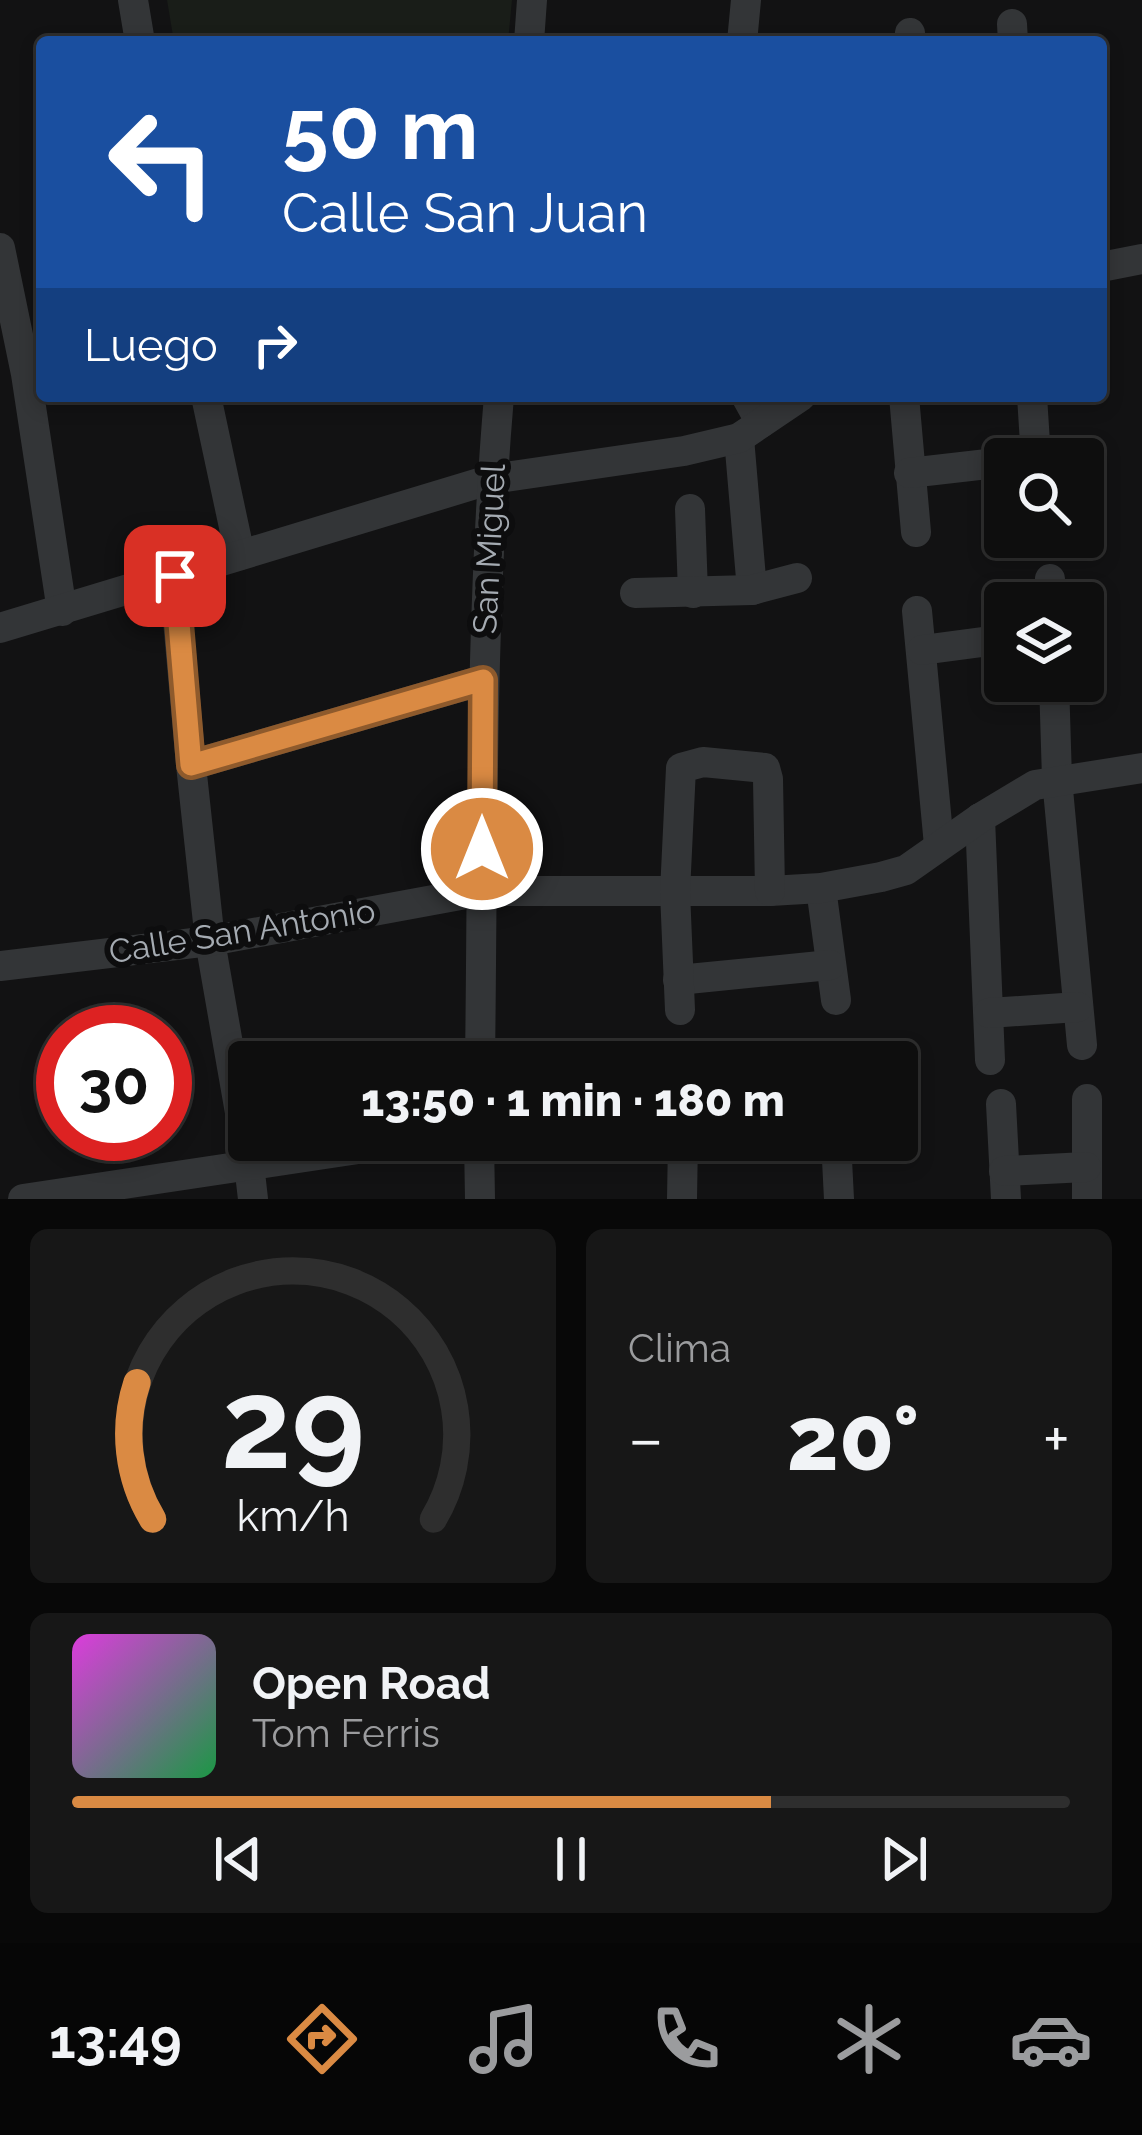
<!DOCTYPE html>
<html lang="es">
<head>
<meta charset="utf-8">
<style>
  :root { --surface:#0e0e0e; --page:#171717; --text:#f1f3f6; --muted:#9b9c9e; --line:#2e2e2e; --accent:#da8a43 }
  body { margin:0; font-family:Raleway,sans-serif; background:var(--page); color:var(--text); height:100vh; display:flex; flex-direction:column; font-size:45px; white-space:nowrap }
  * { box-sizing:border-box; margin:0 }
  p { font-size:39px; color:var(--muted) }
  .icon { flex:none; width:66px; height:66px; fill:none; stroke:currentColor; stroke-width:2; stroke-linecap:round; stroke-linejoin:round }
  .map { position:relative; height:1199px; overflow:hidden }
  .sheet { display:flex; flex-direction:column; gap:30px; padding:30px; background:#080808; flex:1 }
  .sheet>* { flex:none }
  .top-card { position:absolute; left:36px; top:36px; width:1071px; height:366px; border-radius:12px; box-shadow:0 6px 18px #0003,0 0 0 3px var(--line); background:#1a4fa0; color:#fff; overflow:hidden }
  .controls { position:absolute; left:984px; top:438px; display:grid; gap:24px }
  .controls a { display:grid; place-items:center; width:120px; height:120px; border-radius:12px; background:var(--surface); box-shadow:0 6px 18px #0003,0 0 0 3px var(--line); font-size:60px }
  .speed { position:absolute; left:36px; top:1005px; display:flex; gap:24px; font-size:60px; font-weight:700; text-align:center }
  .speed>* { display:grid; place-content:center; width:156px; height:156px; border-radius:50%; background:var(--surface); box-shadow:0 6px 18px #0003,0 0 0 3px var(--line); line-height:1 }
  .speed .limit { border:18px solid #d22; background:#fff; color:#111 }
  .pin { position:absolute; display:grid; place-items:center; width:102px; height:102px; color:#fff; margin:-51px; border-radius:24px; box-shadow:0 6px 18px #0006 }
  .me { position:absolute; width:132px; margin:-66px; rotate:0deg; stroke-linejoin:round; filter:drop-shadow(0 0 9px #0008) }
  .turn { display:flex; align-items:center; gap:42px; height:252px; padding:0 48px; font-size:54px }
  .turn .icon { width:156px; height:156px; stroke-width:2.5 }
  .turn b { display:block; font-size:84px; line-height:102px }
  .then { display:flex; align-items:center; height:114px; padding:0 48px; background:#0003; gap:24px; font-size:45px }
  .big { font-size:90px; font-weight:800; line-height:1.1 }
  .sheet .widget { flex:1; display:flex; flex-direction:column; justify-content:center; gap:18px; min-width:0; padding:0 42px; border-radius:18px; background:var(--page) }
  .sheet .dial { align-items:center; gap:0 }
  .dial svg { height:312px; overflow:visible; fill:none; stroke:var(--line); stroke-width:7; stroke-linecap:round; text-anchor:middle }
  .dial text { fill:var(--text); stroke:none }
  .song { display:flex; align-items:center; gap:36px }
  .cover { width:144px; height:144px; border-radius:18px; background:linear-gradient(135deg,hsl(300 70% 55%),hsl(140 70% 35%)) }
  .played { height:12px; border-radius:6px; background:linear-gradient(90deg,var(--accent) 70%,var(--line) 70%) }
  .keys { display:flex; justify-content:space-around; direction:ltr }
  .heat { display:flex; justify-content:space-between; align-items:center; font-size:66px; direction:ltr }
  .sheet .tiles { flex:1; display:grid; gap:30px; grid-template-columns:1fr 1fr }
  .widget:last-child { grid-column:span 2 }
  .trip { position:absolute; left:228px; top:1041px; width:690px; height:120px; border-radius:12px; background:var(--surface); box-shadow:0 6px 18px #0003,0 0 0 3px var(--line); font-weight:800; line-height:120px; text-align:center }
  .menu { display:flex; height:192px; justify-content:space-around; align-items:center; background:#060606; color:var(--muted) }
  .menu .icon { width:84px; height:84px }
  .menu .active { color:var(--accent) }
  .menu b { font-size:54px; color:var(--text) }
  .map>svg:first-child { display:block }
</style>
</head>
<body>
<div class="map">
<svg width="1142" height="1199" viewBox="0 0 1142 1199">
  <rect width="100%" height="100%" fill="#121213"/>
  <path fill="#191d18" d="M167,0h345l-4,42h-334z"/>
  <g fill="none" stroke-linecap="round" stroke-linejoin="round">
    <g stroke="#333537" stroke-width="30">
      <path d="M133,0l7,42"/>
      <path d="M1012,24l1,18"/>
      <path d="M529,42l3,-42"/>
      <path d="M742,42l4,-42"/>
      <path d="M909,42l1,-9"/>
      <path d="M0,248l26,126 36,237"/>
      <path d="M1101,267l41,-8"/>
      <path d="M206,396l34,159"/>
      <path d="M746,396l15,27"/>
      <path d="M904,396l12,136"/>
      <path d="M1032,396l4,63"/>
      <path d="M739,438l13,152"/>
      <path d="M909,473l96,-11"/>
      <path d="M690,509l3,84"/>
      <path d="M174,576l17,189 19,176 39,223 4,35"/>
      <path d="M1050,579l1,24"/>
      <path d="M635,593l117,-3 45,-12"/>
      <path d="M917,611l22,234"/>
      <path d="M0,628l492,-149 192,-28 55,-13 62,-42"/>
      <path d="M922,650l83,-11"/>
      <path d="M1054,681l3,98 25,266"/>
      <path d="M191,765l292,-85"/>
      <path d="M980,818l10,242"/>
      <path d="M821,888l15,112"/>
      <path d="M0,966l210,-25 272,-50h288l51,-3 60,-11 25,-7 74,-52 55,-33 107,-17"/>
      <path d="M678,980l152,-15"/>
      <path d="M680,1010l-5,-118 6,-124 22,-6 62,6 3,11 2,112"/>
      <path d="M989,1013l89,-6"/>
      <path d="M833,1060v2"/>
      <path d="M480,1062c3,-222 0,-444 19,-666"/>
      <path d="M1087,1099v100"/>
      <path d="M1001,1104l5,95"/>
      <path d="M479,1140l1,59"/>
      <path d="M836,1140l3,59"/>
      <path d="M1004,1171l82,-4"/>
      <path d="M23,1199l395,-59"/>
      <path d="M682,1199l1,-59"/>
    </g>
  </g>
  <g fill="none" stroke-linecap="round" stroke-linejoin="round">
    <g stroke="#8e5a2c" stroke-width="30">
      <path id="route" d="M175,576l16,189 292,-85 -1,169"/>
    </g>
    <use href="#route" stroke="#da8a43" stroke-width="21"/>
  </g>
  <g text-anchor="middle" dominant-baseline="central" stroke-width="12" stroke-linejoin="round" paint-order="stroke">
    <g font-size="33" fill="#a5abb2" stroke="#0d0d0e">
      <text transform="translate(489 549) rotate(-87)">San Miguel</text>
      <text transform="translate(242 931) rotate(-9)">Calle San Antonio</text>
    </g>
  </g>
</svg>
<div class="controls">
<a><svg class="icon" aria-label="search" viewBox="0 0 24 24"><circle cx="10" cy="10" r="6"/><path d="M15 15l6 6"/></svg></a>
<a><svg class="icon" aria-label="layers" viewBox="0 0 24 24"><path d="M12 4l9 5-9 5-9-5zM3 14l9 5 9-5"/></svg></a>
</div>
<div class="speed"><div class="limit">30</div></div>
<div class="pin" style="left:175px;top:576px;background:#d93025"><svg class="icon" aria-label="arrive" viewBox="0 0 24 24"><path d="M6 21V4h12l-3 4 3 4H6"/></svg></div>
<svg class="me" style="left:482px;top:849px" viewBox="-20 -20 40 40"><circle r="17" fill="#da8a43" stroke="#fff" stroke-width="3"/><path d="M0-11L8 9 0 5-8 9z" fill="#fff"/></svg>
<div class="trip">13:50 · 1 min · 180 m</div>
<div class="top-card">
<div class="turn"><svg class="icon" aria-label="left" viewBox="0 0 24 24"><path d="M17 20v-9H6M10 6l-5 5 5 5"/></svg><div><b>50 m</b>Calle San Juan</div></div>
<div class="then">Luego<svg class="icon" aria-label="right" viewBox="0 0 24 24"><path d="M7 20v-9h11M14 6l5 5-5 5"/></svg></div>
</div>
</div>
<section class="sheet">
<div class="tiles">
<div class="widget dial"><svg viewBox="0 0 100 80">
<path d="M14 69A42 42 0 1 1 86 69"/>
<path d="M14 69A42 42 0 0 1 10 34" stroke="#da8a43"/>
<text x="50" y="56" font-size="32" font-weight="700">29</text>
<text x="50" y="72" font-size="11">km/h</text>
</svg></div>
<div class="widget"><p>Clima</p>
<div class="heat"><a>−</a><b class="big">20°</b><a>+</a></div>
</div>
<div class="widget">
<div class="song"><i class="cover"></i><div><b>Open Road</b><p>Tom Ferris</p></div></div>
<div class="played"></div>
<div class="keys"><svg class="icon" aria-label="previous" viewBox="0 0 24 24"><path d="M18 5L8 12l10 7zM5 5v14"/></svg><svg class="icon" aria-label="pause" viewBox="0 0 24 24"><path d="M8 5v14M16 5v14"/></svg><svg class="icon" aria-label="next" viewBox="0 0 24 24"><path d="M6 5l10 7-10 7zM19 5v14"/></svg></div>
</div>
</div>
</section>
<nav class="menu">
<b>13:49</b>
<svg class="icon active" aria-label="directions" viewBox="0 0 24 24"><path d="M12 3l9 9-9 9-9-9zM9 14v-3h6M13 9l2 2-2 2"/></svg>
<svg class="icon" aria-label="music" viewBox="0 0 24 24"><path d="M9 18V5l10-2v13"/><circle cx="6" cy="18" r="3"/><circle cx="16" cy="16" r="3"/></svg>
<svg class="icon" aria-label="phone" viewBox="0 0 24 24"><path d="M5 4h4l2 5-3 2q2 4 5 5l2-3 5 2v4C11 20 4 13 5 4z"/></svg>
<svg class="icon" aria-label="climate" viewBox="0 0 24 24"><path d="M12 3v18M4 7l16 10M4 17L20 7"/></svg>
<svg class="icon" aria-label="car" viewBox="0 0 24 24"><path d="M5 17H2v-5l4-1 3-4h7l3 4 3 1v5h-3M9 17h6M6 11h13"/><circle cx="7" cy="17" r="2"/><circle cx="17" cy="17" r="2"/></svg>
</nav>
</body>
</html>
